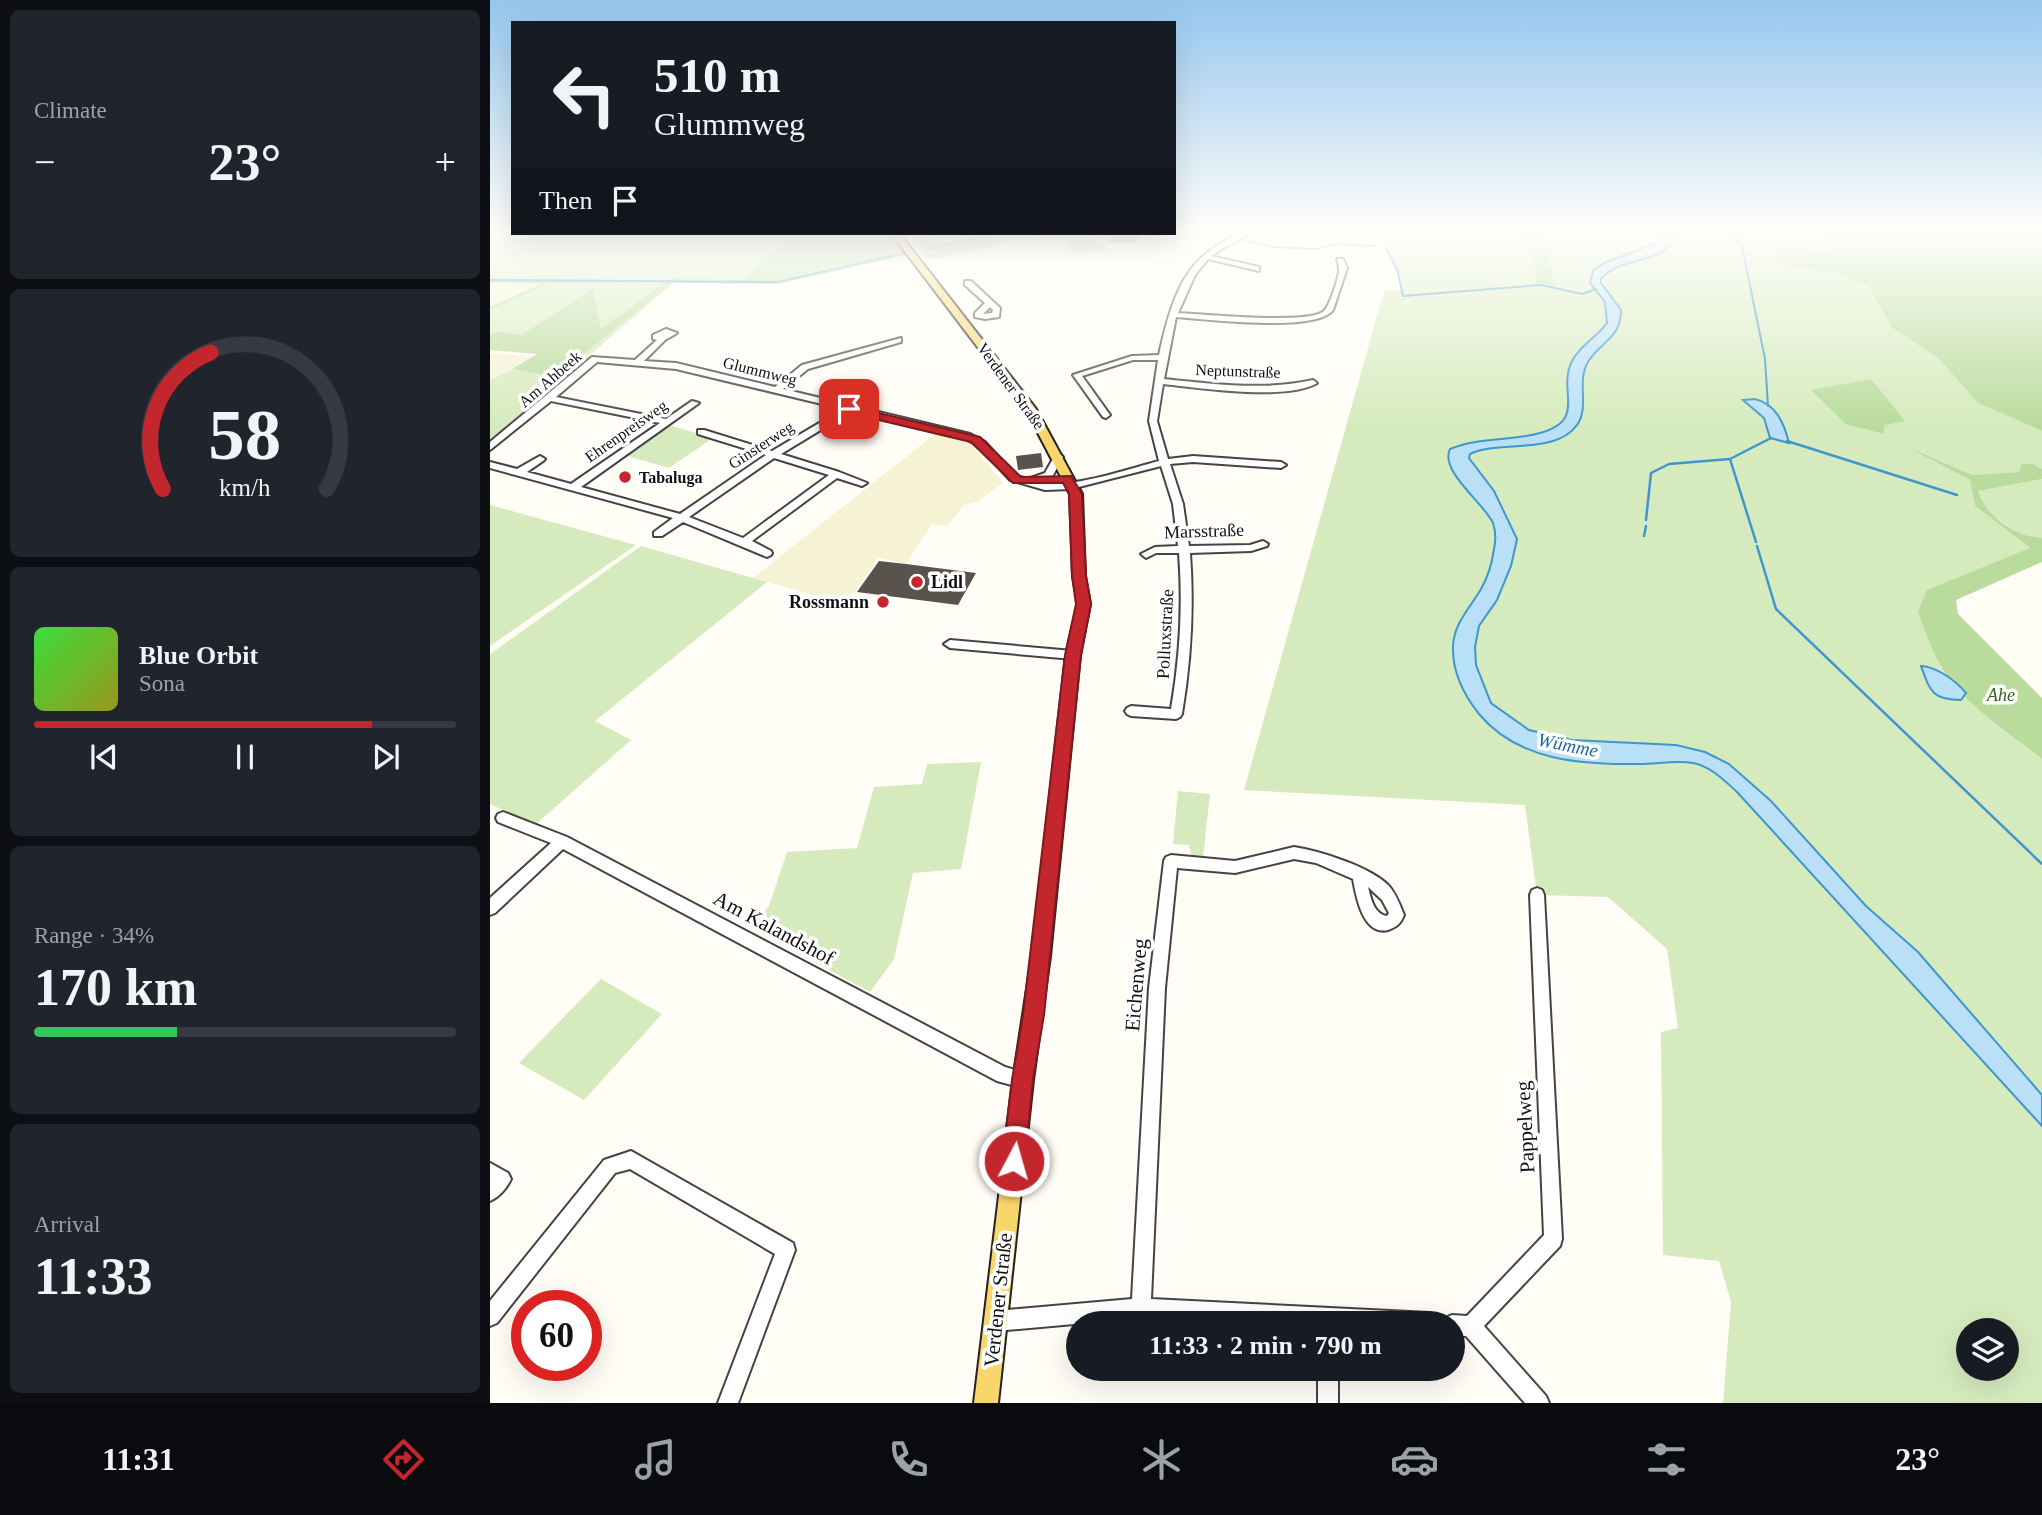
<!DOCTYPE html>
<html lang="en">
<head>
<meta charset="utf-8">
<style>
  :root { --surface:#171b24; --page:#20242c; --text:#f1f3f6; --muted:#9ea1a6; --line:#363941; --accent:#c4262e }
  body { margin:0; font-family:Georgia,serif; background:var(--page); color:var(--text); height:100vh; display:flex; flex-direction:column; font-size:26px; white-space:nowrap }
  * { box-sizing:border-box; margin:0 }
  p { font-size:23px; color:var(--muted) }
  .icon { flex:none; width:38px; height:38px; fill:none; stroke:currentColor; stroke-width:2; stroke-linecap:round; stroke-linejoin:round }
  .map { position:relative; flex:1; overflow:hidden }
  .sheet { display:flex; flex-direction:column; gap:10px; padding:10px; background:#0d0f14; width:490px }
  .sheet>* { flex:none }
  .hud { position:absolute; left:21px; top:21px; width:665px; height:214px; border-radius:0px; box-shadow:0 7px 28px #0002; background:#171b24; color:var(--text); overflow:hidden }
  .tools { position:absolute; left:1466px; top:1318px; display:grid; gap:14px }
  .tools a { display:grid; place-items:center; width:63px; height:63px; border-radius:50%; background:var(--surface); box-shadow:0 7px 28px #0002; font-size:35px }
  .speed { position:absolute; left:21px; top:1290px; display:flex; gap:14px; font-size:35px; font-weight:700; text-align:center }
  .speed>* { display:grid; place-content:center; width:91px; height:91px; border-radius:50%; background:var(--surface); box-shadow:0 7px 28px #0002; line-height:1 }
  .speed .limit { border:10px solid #d22; background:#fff; color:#111 }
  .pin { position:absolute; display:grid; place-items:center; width:60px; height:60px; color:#fff; margin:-30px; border-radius:14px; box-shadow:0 4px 10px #0006 }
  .me { position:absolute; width:77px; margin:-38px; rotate:6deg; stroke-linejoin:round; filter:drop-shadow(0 0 5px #0008) }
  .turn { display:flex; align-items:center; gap:24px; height:147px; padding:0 28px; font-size:32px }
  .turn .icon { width:91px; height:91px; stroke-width:2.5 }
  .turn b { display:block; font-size:49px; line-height:60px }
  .then { display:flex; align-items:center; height:66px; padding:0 28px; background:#0003; gap:14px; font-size:26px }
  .big { font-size:52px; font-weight:600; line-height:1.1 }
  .sheet .card { flex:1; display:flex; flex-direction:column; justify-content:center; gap:10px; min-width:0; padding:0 24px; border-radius:10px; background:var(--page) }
  .sheet .dial { align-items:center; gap:0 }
  .dial svg { height:182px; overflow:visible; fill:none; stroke:var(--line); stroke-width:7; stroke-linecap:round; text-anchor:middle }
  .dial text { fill:var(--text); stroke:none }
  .song { display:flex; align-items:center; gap:21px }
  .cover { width:84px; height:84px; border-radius:10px; background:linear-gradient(135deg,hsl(120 70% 55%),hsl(60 70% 35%)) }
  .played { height:7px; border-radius:4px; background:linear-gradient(90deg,var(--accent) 80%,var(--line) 80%) }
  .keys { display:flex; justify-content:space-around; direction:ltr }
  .heat { display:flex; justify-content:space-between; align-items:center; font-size:38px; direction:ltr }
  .charge { height:10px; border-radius:5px; background:linear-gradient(90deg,#34c759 34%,var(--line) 0) }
  .trip { position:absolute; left:576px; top:1311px; width:399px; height:70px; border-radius:35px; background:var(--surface); box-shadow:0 7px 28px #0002; font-weight:600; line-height:70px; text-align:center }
  .dock { display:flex; height:112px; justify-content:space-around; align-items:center; background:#090b0e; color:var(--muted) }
  .dock .icon { width:49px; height:49px }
  .dock .on { color:var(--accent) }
  .dock b { font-size:32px; color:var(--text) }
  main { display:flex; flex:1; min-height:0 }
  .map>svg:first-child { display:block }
</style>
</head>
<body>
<main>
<section class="sheet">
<div class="card"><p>Climate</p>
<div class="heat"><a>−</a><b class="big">23°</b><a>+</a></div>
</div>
<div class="card dial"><svg viewBox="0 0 100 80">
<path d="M14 69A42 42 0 1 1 86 69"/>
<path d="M14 69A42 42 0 0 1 35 9" stroke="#c4262e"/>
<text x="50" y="56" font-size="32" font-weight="700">58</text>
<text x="50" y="72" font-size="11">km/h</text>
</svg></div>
<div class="card">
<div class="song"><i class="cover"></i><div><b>Blue Orbit</b><p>Sona</p></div></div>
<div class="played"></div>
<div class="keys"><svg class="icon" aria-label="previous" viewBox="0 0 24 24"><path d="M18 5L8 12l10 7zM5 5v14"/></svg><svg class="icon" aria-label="pause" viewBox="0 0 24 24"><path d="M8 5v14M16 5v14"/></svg><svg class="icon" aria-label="next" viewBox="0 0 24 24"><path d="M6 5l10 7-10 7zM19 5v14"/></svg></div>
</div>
<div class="card"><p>Range · 34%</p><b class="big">170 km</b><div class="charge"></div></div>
<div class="card"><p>Arrival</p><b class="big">11:33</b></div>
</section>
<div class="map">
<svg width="1552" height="1403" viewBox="0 0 1552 1403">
  <rect width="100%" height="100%" fill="#fffdf5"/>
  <g fill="#f6f3d4">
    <path d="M0,283l52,1 -52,23z"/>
    <path d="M0,353l45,3 -45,24z"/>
    <path d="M450,430l42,14 -6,7 27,31 -25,20 -14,3 -17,21 -15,-2 -26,40 -28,-6 -32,46 -93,-26z"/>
  </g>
  <g fill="#d5ebbd" fill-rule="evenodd">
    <path d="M0,230h23v3h281l-52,47 -72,-2 -70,52 -7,-42 -72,47 -22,-4 -9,4v-25l61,-27 44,1 3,-4 -108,-2z"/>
    <path d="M886,230h448l9,20 -52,-3 -4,17 63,9 29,14 23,41 46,30 40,45 64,28v38l-9,-5 -13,8 -48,3 -51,-21 49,26 5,26 56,43 -103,41 56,124 58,45v644h-319l8,-101 -12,-41 -56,-6 -2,-223 17,-4 -11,-79 -59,-52 -71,-2 -12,-90 -281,-15 140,-499 18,-1 -4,-21zM1479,1330h38v38h-38z"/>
    <path d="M183,283l-85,74 6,1 -104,87v-65l22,-11 43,7z"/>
    <path d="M176,424l47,14 -44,30 -45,-13z"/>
    <path d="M1552,479v59c-29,-2 -53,-20 -64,-47z"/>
    <path d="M0,505l146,40 -146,101z"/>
    <path d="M151,546l126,36 -172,139 36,19 -96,85 -45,-21v-150z"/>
    <path d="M491,762l-20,107 -48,4 -19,86 -24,33 -120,-65 19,-21 18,-54 70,-4 17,-61 48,-3 5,-20z"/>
    <path d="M688,791l32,3 -7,64 -11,-1 -3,-12 -16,-1z"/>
    <path d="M111,979l61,35 -78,86 -65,-37z"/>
  </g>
  <g fill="#b9dc9c">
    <path d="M1033,230h18l15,57 -20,-4 -1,-16z"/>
    <path d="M1334,230h218v201l-64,-28 -40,-45 -46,-30 -23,-41 -29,-14 -64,-9 5,-17 51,3z"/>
    <path d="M304,233h101l17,21 -134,30 -105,-1 -118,94 -43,-8 25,-15 -47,-4v-15l9,-4 22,4 72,-47 8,41 69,-51 72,2z"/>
    <path d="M466,233h94l-116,26 -9,-2 -11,-14z"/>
    <path d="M566,233h28l24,17 -33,3z"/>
    <path d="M0,278l109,2 -3,4 -45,-1 -61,27v-3l51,-23 -51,-1z"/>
    <path d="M1381,379l34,42 -21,4v9l-38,-10 -35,-34z"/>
    <path d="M1419,448l63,27 47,-3 3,-8h11l9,5v10l-64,12c11,28 36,45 64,47v24l-86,38 2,14 84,84v61c-30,-24 -78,-55 -98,-88 -12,-19 -19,-39 -26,-60l9,-21 103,-42 -55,-42 -5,-26z"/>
  </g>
  <g fill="#b9e0f7" stroke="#3f96cf" stroke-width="2">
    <path d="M1164,230l15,3 4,9c-16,22 -53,15 -72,37v4l20,27c0,29 -20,31 -33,52 -12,20 2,45 -11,63 -21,30 -79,15 -107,29l-1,4 25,33 23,48 -6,27 -14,34 -18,26 -4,21 1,18 15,38 38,27 43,10 104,5 29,7 24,12 42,37 95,105 52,46 124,143v31l-305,-334c-13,-12 -27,-26 -44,-29 -17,-3 -36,1 -53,1 -58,1 -122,-3 -161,-50 -16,-20 -27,-42 -26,-68 1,-23 17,-38 28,-57 7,-12 11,-26 13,-40 2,-9 2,-17 -1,-26 -9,-20 -54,-52 -43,-74 29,-12 61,-8 90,-16 47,-13 18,-41 31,-70 7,-16 26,-26 36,-40l-2,-21 -15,-19 3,-12 11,-8 55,-21 1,-6z"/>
    <path d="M1265,399c21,5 29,24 34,44l-19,-5 -6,-20 -21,-18z"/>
    <path d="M1431,666c16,1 34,14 45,27l-5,7c-29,0 -31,-9 -40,-34z"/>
  </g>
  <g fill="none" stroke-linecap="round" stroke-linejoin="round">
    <g stroke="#3f96cf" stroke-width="2">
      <path d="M726,230l19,7"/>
      <path d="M1237,230l15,16 23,113 3,47"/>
      <path d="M756,241l26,6 46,2 17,-5 39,2"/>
      <path d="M895,247l12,22 6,27 138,-11 41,9 14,-5"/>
      <path d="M437,249l72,-16"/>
      <path d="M0,280l288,2 127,-29"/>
    </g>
    <g stroke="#3f96cf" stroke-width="2.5">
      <path d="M1297,441l170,54"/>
      <path d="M1156,520l5,-47 18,-9 61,-5"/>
      <path d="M1154,536l2,-10"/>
      <path d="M1266,542l-26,-83 41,-21"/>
      <path d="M1267,546l19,63 266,255"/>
    </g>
  </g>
  <g fill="#5a524d">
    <path d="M624,233h27l-5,9h-28z"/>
    <path d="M551,453l2,14 -25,3 -2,-14z"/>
    <path d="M389,561l27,3 70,9 -18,32 -101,-13z"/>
  </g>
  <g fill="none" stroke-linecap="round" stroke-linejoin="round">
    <g stroke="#444" stroke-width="4">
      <g id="minor">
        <path d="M761,230h9l-35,17 -14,9 48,11v4l-51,-12 -13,16 -17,38c24,1 132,12 146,-2 6,-6 15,-33 15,-42 0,-3 -1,-6 -2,-10h6l4,9 -14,42c-17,23 -127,9 -157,7l-12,62c49,5 100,12 149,1l4,3c-31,18 -117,5 -154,1l-6,37 11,38 25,-3 88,6 5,3 -5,3 -88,-6 -23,2 13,40 6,42 61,-1 13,-4 5,3 -1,2 -16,5 -61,2c4,54 1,107 -8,161l-2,3 -4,2 -45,-3 -4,-2 -2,-3 2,-3 4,-2 40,3c9,-52 12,-104 8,-156h-23l-10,5 -5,-4 14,-7 23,-1 -5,-42 -12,-38 -90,23 -26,1 -35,-10 -31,-34 -15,-8 -112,-27 -71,43 58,18 28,11 -5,3 -25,-8 -85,63 19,10 1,2 -1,2 -4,2 -84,-35 -21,14h-8v-4l19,-14 -183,-50v-6l27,7 23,-13 5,3 -2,2 -16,11 44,12 89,-61 -109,-22 -61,49v-8l102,-85 43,3 22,-20 -4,-1v-4l13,-6 11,4 -12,7 -21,21 32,2 99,24 27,-22 99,-27v4l-93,27 -25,20 187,45 15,8 31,34 12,3 17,-6 10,-18h6l2,2 -11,20 -13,5c29,8 89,-13 120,-21l-10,-40 9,-61h-25l-51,16 28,39 -4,3 -3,-1 -30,-42 59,-19 27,-1c8,-36 18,-79 48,-102 13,-11 29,-17 44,-23zM107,362l79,7 167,40 -71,42 -68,-21h-6v4l68,21 -86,59 -99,-27 118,-84 -7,-2 -26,18 -110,-22zM284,458l55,17 -86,63 -54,-21z"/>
        <path d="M798,230h49l2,2 -3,2 -45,-2z"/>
        <path d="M475,281h6l29,27 -1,9 -14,2 -10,-2v-4l10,-10 -20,-18zM500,307l3,3 -1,3 -9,1z"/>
        <path d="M460,640l123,11 6,4 -6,4 -123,-11 -6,-4z"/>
        <path d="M13,812l64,25 438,230 24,7 2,6 -2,6 -6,2 -26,-7 -434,-232 -68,64 -5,2v-17l61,-55 -53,-21 -2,-4 2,-4z"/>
        <path d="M804,847c26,4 77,20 95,39 7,8 11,19 15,29 -3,8 -7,12 -16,15 -25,6 -32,-34 -35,-51l-37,-16 -22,-4 -59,14 -58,-5 -12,120 -14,311 279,14 7,3 3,7h-196l-103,-5 -146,13 -7,-3 -3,-7 3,-7 7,-3 137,-12 17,-311 15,-127 2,-4 5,-2 64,6zM878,887l14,13 7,13 -2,3c-13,-2 -16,-17 -19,-29z"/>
        <path d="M1047,888l5,2 2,5 18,344 -2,7 -76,80 62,70 3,7h-24l-59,-67 -14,-1v-12h-9l2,-5 7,-3 15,1 77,-81 -14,-340 2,-5z"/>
        <path d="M141,1151l162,92 2,7 -57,153h-20l57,-149 -145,-85 -15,4 -118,150 -7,3v-25l114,-141z"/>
        <path d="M0,1163l18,10 3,6c-4,9 -12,18 -21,22z"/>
        <rect x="828" y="1368" width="20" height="35"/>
      </g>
    </g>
    <g stroke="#222" stroke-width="4">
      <path id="major" d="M401,233h8l137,176 46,85 3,82 5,28 -10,51 -30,301 -17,124 -35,323h-24l39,-323 19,-124 34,-301 12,-51 -5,-28 -3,-82 -43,-82z"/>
    </g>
    <use href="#minor" fill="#fff" fill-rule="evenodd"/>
    <use href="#major" fill="#f9d66b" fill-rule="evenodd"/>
  </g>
  <linearGradient id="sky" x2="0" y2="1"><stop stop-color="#95c6ee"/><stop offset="0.54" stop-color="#fffefa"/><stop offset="1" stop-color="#fffefa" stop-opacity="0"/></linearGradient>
  <rect width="1552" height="427" fill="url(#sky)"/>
  <path fill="#c4262e" stroke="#7f191e" stroke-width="2" d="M359,406l131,31 41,40 50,-1 11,18 4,82 5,28 -10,51 -37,360 -11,65 -8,81 -3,8 -8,3 -8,-3 -4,-8 10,-81 11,-65 42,-360 11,-51 -4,-28 -3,-82 -6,-11h-50l-42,-41 -126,-30v-5z"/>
  <g fill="#c4262e" stroke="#fff" stroke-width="2.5">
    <circle cx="135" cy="477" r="7"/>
    <circle cx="427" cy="582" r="7"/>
    <circle cx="393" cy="602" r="7"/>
  </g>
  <g text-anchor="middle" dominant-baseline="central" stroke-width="7" stroke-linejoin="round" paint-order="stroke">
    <g font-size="16" fill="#111" stroke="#fff">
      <text transform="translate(270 371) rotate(14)">Glummweg</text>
      <text transform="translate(748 371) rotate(2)">Neptunstraße</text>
      <text transform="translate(60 379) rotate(-41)">Am Ahbeek</text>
      <text transform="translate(521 386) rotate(54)">Verdener Straße</text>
      <text transform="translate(136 431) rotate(-35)">Ehrenpreisweg</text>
      <text transform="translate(271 445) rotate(-33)">Ginsterweg</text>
    </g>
    <g font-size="16" font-weight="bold" fill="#111" stroke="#fff" text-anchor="start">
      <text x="149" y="477">Tabaluga</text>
    </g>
    <g font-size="18" fill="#111" stroke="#fff">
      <text transform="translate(714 531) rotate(-2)">Marsstraße</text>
      <text transform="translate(675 634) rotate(-87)">Polluxstraße</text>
    </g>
    <g font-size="18" font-weight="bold" fill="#111" stroke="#fff" text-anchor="start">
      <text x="441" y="582">Lidl</text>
      <text x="379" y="602" text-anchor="end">Rossmann</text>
    </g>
    <g font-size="18" font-style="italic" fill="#2f6b1f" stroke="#fff">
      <text x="1511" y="695">Ahe</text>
    </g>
    <g font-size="19" font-style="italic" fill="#1768a6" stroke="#fff">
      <text transform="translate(1078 745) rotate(11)">Wümme</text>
    </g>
    <g font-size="21" fill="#111" stroke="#fff">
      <text transform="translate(284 928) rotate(28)">Am Kalandshof</text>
      <text transform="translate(646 985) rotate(-85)">Eichenweg</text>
      <text transform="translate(1035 1127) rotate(-93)">Pappelweg</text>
      <text transform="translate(508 1300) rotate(-84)">Verdener Straße</text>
    </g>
  </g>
</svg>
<div class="tools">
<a><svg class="icon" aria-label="layers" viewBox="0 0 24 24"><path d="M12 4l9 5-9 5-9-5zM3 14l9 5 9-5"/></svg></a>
</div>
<div class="speed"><div class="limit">60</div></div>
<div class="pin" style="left:359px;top:409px;background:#d93025"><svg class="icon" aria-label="arrive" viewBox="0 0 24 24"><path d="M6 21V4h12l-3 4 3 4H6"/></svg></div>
<svg class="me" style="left:524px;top:1161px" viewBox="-20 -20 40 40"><circle r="17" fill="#c4262e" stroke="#fff" stroke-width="3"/><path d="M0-11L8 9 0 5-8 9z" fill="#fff"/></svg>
<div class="trip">11:33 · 2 min · 790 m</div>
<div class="hud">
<div class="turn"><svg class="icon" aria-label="left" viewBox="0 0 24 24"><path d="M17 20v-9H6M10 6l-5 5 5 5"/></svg><div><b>510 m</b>Glummweg</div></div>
<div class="then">Then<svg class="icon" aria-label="arrive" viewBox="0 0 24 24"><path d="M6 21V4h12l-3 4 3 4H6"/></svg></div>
</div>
</div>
</main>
<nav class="dock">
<b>11:31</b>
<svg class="icon on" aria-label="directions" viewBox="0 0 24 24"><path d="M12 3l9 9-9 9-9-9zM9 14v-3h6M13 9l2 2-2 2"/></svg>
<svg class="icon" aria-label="music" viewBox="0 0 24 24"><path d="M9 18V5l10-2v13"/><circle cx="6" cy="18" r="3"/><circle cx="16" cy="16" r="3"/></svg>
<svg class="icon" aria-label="phone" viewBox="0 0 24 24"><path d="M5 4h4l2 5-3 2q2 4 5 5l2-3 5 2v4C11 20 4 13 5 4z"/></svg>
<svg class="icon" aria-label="climate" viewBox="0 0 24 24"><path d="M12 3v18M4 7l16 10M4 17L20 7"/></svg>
<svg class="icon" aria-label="car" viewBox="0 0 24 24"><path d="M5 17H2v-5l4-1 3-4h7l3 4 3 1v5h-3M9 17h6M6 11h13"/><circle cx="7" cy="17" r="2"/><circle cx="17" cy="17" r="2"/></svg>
<svg class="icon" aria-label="filters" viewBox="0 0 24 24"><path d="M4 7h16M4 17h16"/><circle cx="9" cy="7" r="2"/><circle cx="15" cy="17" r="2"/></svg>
<b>23°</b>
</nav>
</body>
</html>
